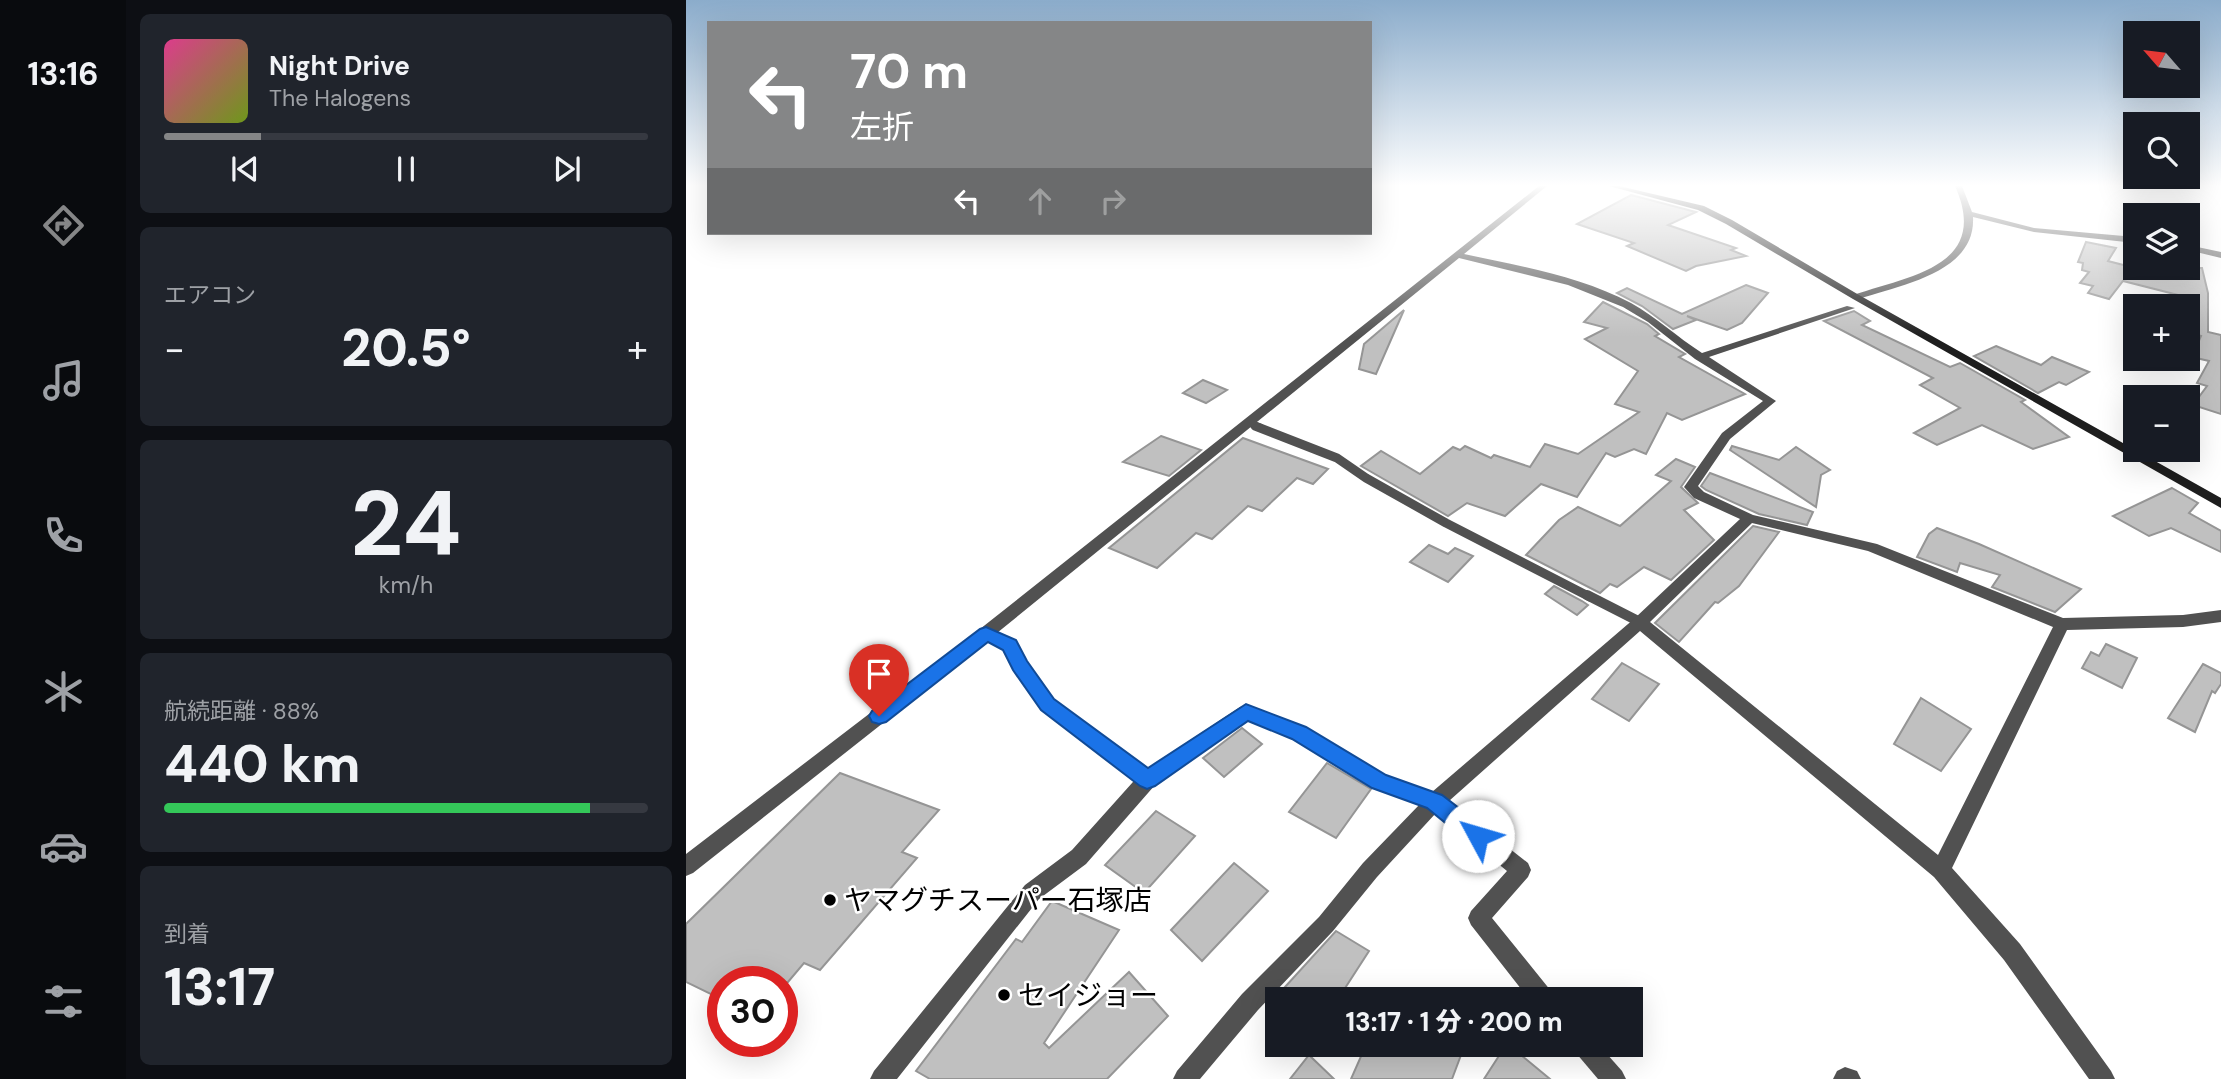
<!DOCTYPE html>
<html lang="ja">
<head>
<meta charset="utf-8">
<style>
  :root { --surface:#171b24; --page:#20242c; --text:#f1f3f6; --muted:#9ea1a6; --line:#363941; --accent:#858687 }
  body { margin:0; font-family:"DM Sans","Noto Sans JP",sans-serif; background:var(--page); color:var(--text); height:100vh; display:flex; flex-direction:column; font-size:26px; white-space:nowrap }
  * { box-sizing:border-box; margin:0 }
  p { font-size:23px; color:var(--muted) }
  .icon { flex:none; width:38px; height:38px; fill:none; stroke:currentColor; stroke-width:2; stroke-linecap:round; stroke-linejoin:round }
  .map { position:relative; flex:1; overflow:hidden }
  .drawer { display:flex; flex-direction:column; gap:14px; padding:14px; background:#0d0f14; width:560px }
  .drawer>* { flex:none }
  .guide { position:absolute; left:21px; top:21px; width:665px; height:214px; border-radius:0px; box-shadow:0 7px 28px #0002; background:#858687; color:#fff; overflow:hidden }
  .needle { width:46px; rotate:298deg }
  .controls { position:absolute; left:1437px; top:21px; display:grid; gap:14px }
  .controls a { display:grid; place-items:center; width:77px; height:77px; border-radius:0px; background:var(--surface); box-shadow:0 7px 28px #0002; font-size:35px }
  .speed { position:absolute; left:21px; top:966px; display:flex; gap:14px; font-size:35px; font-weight:700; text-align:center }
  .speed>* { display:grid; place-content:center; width:91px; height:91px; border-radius:50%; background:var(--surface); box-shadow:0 7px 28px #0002; line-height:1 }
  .speed .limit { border:10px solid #d22; background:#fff; color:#111 }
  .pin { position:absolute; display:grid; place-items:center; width:60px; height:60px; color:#fff; margin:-72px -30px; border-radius:50% 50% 50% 0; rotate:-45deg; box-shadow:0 0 7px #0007 }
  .pin .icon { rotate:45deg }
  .me { position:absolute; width:77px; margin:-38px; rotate:309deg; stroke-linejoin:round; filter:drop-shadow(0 0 5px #0008) }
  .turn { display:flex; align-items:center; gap:24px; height:147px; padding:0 28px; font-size:32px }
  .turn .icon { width:91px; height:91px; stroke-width:2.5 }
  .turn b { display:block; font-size:49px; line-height:60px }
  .lanes { display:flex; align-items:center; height:66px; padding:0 28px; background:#0003; justify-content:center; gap:35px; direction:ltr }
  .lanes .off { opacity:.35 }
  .big { font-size:52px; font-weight:800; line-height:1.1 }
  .drawer .widget { flex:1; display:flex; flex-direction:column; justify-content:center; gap:10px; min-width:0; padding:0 24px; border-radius:10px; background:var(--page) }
  .drawer .dial { align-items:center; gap:0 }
  .dial b { font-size:91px; line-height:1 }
  .song { display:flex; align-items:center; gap:21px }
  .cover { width:84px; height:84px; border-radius:10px; background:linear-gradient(135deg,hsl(330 70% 55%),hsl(80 70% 35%)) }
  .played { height:7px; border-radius:4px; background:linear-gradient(90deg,var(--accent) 20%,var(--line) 20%) }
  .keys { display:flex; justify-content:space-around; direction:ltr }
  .heat { display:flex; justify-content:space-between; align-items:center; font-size:38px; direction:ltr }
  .charge { height:10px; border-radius:5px; background:linear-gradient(90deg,#34c759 88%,var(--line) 0) }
  .trip { position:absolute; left:579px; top:987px; width:378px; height:70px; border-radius:0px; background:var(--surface); box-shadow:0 7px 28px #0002; font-weight:800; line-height:70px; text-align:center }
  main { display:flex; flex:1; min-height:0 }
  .dock { display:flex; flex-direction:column; width:126px; justify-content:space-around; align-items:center; background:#090b0e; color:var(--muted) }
  .dock .icon { width:49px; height:49px }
  .dock .active { color:var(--accent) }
  .dock b { font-size:32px; color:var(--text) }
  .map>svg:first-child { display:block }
</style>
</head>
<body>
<main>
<nav class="dock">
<b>13:16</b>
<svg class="icon active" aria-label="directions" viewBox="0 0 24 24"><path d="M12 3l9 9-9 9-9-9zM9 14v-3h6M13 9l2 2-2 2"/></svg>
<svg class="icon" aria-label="music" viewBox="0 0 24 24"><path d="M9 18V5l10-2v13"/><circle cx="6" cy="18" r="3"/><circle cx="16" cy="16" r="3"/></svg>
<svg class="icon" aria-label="phone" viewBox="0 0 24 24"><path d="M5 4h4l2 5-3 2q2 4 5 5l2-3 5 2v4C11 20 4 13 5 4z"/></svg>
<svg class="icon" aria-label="climate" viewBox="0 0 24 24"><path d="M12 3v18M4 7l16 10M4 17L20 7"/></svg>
<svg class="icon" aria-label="car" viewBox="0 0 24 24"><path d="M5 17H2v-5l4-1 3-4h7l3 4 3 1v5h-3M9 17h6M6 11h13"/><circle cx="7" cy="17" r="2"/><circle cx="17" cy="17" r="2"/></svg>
<svg class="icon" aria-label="filters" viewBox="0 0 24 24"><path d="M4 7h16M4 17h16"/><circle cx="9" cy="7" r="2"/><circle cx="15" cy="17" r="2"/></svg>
</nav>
<section class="drawer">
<div class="widget">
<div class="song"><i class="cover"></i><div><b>Night Drive</b><p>The Halogens</p></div></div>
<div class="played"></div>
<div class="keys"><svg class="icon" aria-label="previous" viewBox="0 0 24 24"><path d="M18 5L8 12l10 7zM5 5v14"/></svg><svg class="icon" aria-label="pause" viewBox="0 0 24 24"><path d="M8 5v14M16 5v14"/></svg><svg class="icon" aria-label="next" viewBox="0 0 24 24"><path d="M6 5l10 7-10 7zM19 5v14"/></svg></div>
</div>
<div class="widget"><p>エアコン</p>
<div class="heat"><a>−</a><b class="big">20.5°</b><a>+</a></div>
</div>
<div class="widget dial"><b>24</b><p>km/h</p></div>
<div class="widget"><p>航続距離 · 88%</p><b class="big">440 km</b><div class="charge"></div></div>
<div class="widget"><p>到着</p><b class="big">13:17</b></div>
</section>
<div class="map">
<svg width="1535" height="1079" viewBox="0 0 1535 1079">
  <rect width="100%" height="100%" fill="#fff"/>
  <g fill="#c0c0c0" stroke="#959595" stroke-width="2">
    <path d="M945,195l65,17 -28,13 68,23 -5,2 15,6 -50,10 -10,5 -59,-25 7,-3 -57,-19z"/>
    <path d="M1400,242l30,6 -8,13 27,7h67l6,25v39l13,3v79l-28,-9 14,-19 -10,-3 12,-22 -17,-4 9,-21 -11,-3 -2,-27h-10l4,-10 -59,-15 -14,18 -21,-6 5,-7 -13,-3 9,-11 -7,-2 1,-7 -5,-1z"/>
    <path d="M1060,285l22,8 -26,30 -15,7 -40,-14 9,4 -23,9 -31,-23 -25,-13 10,-5 55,26z"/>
    <path d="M917,302l44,22 12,10 -4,2 30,18 -6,3 66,37 -63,26 -15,-7 -21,41 -12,-5 -19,8 -9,-4 -29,44 -36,-13 -36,32 -38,-13 -19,13 -87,-50 20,-15 39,23 33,-27 7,3 5,-4 26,12 3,-3 36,12 15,-23 33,10 61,-42 -24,-8 23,-33 -53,-32 22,-11 -23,-6z"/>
    <path d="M718,310l-28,64 -17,-5 5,-25z"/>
    <path d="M1168,311l16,10 -8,4 88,42 10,-4 65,37 -4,2 48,35 -36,12 -51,-24 -45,20 -23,-12 46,-25 -40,-23 13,-7 -109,-57z"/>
    <path d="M1310,346l45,19 11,-8 37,15 -23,13 -7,-3 -21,11 -64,-37z"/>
    <path d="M517,380l24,10 -21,13 -23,-10z"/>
    <path d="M475,436l40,14 -32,26 -46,-14z"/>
    <path d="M557,438l85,31 -15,15 -16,-6 -35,33 -14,-5 -36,33 -16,-6 -39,35 -48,-20z"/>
    <path d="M1046,446l47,14 17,-13 34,23 -9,5 -5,32 -86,-57z"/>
    <path d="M990,459l19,8 -14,20 17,16 -14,7 30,30 -43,40 -27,-13 -27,20 -7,-3 -10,9 -74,-38 33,-35 19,-13 42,19 51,-45 -15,-6z"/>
    <path d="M1024,473l103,39 -6,13 -48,-11 -53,-24 -5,-4z"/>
    <path d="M1486,488l26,15 -9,10 32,18v21l-50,-24 -22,8 -36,-20z"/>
    <path d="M1067,526l26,6 -40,54 -21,17 -3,-1 -36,40 -24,-19z"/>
    <path d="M1251,528l42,16 102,45 -26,23 -63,-25 8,-12 -40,-12 -3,9 -40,-15 12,-23z"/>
    <path d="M743,545l19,9 7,-6 18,8 -25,26 -38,-20z"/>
    <path d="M868,586l28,15 6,4 -11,10 -32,-21z"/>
    <path d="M1420,644l31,14 -15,30 -40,-20 9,-16 8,4z"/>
    <path d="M936,663l37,21 -30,37 -37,-22z"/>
    <path d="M1517,664l18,9v11l-6,9 -3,-2 -17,41 -27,-14z"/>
    <path d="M1235,698l50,31 -30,42 -47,-27z"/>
    <path d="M556,728l20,16 -38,33 -21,-19z"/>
    <path d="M641,763l44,26 -35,49 -47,-26z"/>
    <path d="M154,773l99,37 -37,42 15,6 -97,112 -16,-7 -16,19h-65v18l-37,-18v-58z"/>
    <path d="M470,811l39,25 -51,57 -39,-28z"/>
    <path d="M548,863l34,28 -66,70 -31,-31z"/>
    <path d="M366,901l67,29 -75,113 5,5 80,-76 39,44 -61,63h-177l-14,-8 100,-132 6,3z"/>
    <path d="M650,931l33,20 -31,48h-64z"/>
    <path d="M680,1045h74l21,10 -9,24h-101z"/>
    <path d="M820,1045h3l41,34h-66z"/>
    <path d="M623,1055l25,24h-44z"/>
  </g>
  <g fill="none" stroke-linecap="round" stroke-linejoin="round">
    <path stroke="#515151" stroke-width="7" d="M563,423l11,4"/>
    <path stroke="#515151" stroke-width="9" d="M569,426l82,32 29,20 80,45 144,74"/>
    <g stroke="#515151" stroke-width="10">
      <path d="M901,595l53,27"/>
      <path d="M300,633l24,12 37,60 101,74"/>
    </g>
    <g fill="#515151" fill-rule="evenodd">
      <path d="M853,186h8l-83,68c56,12 116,22 167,49 25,14 46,34 71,50l145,-47 8,2 -146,49 67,44 -46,38 -32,47 6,6 49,23 124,29 186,74 120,-3 38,-5v12l-38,5 -116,3 -115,238 68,76 91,127 4,8h-26l-85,-119 -70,-83 -294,-246 -191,170 79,62 3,7 -3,7 -36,41 59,73 3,8h-25l-58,-74 -3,-7 3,-7 36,-40 -71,-58 -59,64 -44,54 -75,79 -58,69h-27l4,-8 65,-77 77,-77 44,-54 57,-59 -48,-17 -79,-49 -45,-18 -93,65 -69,79 -47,35 -142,180h-27l4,-8 151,-186 47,-35 69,-77 99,-66 6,-2 59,23 80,47 47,17 203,-174 105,-99 -46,-21 -10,-11 38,-54 41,-32 -68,-42 -47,-37 -25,-15 -55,-22 -109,-27 -467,379 -299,236 -7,3v-22l294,-225zM1066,523l116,28 185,76 -115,228 -288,-233z"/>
      <path d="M1269,186h7l10,26 62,16 101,9v6l-101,-11 -61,-15c3,56 -73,68 -114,82h-6v-4c57,-19 138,-29 102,-109z"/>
      <path d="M1502,245l33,7v6l-33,-8z"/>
      <path d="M886,1045h27l23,26 4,8h-28l-22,-26z"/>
      <path d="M1159,1067l12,4 4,8h-28l4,-8z"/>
    </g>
    <path fill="#1e1e1e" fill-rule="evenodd" d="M923,186h10l85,20 28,14 127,75 362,203v10l-368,-209 -127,-75 -28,-14z"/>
  </g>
  <linearGradient id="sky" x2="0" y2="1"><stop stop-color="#8baccb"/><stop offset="0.55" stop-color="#fff"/><stop offset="1" stop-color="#fff" stop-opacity="0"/></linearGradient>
  <rect width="1535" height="337" fill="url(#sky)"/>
  <path fill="#1a73e8" stroke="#114b97" stroke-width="2" d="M300,627l30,13 11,21 27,38 94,69 98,-64 60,23 80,48 56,20 44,34 3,7 -3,7 -8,3 -8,-3 -43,-35 -55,-20 -80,-49 -44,-18 -93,65 -8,3 -7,-3 -99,-76 -28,-40 -10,-20 -15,-8 -102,80 -7,2 -7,-2 -3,-6 3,-5 108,-82z"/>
  <g fill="#000" stroke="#fff" stroke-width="2.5">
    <circle cx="144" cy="900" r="7"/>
    <circle cx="318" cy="995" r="7"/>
  </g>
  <g text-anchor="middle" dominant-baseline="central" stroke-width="5" stroke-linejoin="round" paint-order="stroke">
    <g font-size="28" fill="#000" stroke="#fff" text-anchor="start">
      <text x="158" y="900">ヤマグチスーパー石塚店</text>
      <text x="332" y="995">セイジョー</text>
    </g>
  </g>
</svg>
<div class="controls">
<a><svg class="needle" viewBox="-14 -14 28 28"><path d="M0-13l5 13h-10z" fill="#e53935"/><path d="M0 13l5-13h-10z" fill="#9ea1a6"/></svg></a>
<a><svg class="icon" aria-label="search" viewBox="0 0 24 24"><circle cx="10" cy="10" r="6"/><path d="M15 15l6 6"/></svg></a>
<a><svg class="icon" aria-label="layers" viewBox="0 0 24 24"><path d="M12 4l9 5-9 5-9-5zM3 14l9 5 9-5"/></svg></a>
<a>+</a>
<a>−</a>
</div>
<div class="speed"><div class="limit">30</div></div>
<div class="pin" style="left:193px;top:716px;background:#d93025"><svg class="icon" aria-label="arrive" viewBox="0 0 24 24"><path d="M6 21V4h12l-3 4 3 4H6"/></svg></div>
<svg class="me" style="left:792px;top:836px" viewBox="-20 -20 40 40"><circle r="19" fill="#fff"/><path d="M0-13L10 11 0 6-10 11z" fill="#1a73e8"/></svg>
<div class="trip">13:17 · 1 分 · 200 m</div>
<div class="guide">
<div class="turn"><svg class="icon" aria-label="left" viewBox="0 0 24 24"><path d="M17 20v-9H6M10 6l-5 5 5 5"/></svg><div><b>70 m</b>左折</div></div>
<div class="lanes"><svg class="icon" aria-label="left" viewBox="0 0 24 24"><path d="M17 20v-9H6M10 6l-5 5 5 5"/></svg><svg class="icon off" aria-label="ahead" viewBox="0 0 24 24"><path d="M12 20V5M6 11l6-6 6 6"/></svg><svg class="icon off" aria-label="right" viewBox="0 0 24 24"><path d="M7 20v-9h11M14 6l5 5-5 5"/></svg></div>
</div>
</div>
</main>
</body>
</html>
